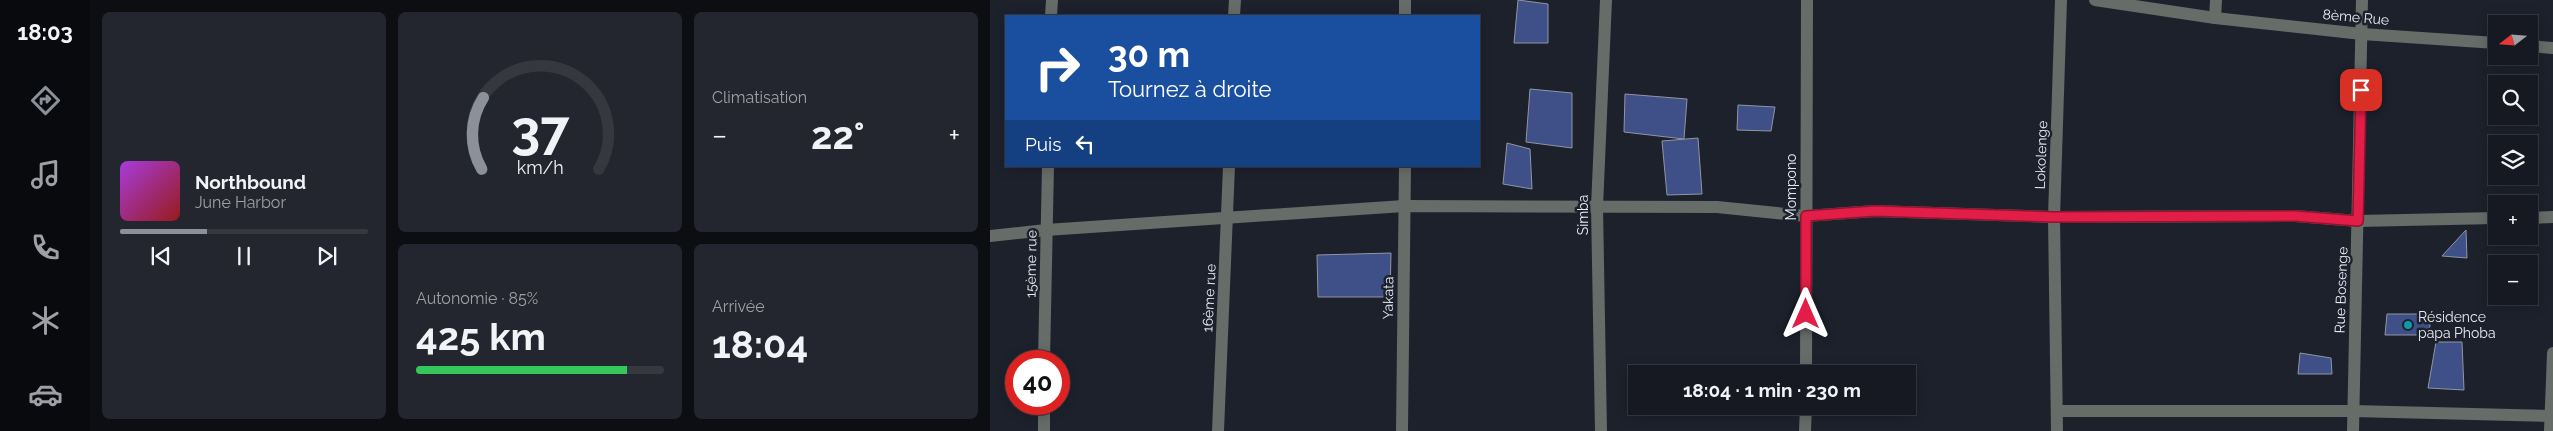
<!DOCTYPE html>
<html lang="fr">
<head>
<meta charset="utf-8">
<style>
  :root { --surface:#161921; --page:#23262e; --text:#f1f3f6; --muted:#9ea0a5; --line:#35383f; --accent:#8c9099 }
  body { margin:0; font-family:Raleway,sans-serif; background:var(--page); color:var(--text); height:100vh; display:flex; flex-direction:column; font-size:19px; white-space:nowrap }
  * { box-sizing:border-box; margin:0 }
  p { font-size:16px; color:var(--muted) }
  .icon { flex:none; width:28px; height:28px; fill:none; stroke:currentColor; stroke-width:2; stroke-linecap:round; stroke-linejoin:round }
  .map { position:relative; flex:1; overflow:hidden }
  .side { display:flex; flex-direction:column; gap:12px; padding:12px; background:#0c0e12; width:900px }
  .side>* { flex:none }
  .guide { position:absolute; left:15px; top:15px; width:475px; height:152px; border-radius:0px; box-shadow:0 2px 12px #0003,0 0 0 1px var(--line); background:#1a4fa0; color:#fff; overflow:hidden }
  .needle { width:32px; rotate:253deg }
  .tools { position:absolute; left:1498px; top:15px; display:grid; gap:10px }
  .tools a { display:grid; place-items:center; width:50px; height:50px; border-radius:0px; background:var(--surface); box-shadow:0 2px 12px #0003,0 0 0 1px var(--line); font-size:25px }
  .speed { position:absolute; left:15px; top:350px; display:flex; gap:10px; font-size:25px; font-weight:700; text-align:center }
  .speed>* { display:grid; place-content:center; width:65px; height:65px; border-radius:50%; background:var(--surface); box-shadow:0 2px 12px #0003,0 0 0 1px var(--line); line-height:1 }
  .speed .limit { border:8px solid #d22; background:#fff; color:#111 }
  .pin { position:absolute; display:grid; place-items:center; width:42px; height:42px; color:#fff; margin:-21px; border-radius:10px; box-shadow:0 2px 8px #0006 }
  .me { position:absolute; width:55px; margin:-28px; rotate:0deg; stroke-linejoin:round; filter:drop-shadow(0 0 4px #0008) }
  .turn { display:flex; align-items:center; gap:18px; height:105px; padding:0 20px; font-size:22px }
  .turn .icon { width:65px; height:65px; stroke-width:2.5 }
  .turn b { display:block; font-size:35px; line-height:42px }
  .then { display:flex; align-items:center; height:48px; padding:0 20px; background:#0003; gap:10px; font-size:19px }
  .big { font-size:38px; font-weight:700; line-height:1.1 }
  .side .widget { flex:1; display:flex; flex-direction:column; justify-content:center; gap:8px; min-width:0; padding:0 18px; border-radius:8px; background:var(--page) }
  .side .dial { align-items:center; gap:0 }
  .dial svg { height:130px; overflow:visible; fill:none; stroke:var(--line); stroke-width:7; stroke-linecap:round; text-anchor:middle }
  .dial text { fill:var(--text); stroke:none }
  .song { display:flex; align-items:center; gap:15px }
  .cover { width:60px; height:60px; border-radius:8px; background:linear-gradient(135deg,hsl(280 70% 55%),hsl(0 70% 35%)) }
  .played { height:5px; border-radius:2px; background:linear-gradient(90deg,var(--accent) 35%,var(--line) 35%) }
  .keys { display:flex; justify-content:space-around; direction:ltr }
  .heat { display:flex; justify-content:space-between; align-items:center; font-size:28px; direction:ltr }
  .charge { height:8px; border-radius:4px; background:linear-gradient(90deg,#34c759 85%,var(--line) 0) }
  .side .tiles { flex:1; display:grid; gap:12px; grid-template-columns:repeat(3,1fr) }
  .widget:first-child { grid-row:span 2 }
  .trip { position:absolute; left:638px; top:365px; width:288px; height:50px; border-radius:0px; background:var(--surface); box-shadow:0 2px 12px #0003,0 0 0 1px var(--line); font-weight:700; line-height:50px; text-align:center }
  main { display:flex; flex:1; min-height:0 }
  .tabs { display:flex; flex-direction:column; width:90px; justify-content:space-around; align-items:center; background:#090a0d; color:var(--muted) }
  .tabs .icon { width:35px; height:35px }
  .tabs .selected { color:var(--accent) }
  .tabs b { font-size:22px; color:var(--text) }
  .map>svg:first-child { display:block }
</style>
</head>
<body>
<main>
<nav class="tabs">
<b>18:03</b>
<svg class="icon selected" aria-label="directions" viewBox="0 0 24 24"><path d="M12 3l9 9-9 9-9-9zM9 14v-3h6M13 9l2 2-2 2"/></svg>
<svg class="icon" aria-label="music" viewBox="0 0 24 24"><path d="M9 18V5l10-2v13"/><circle cx="6" cy="18" r="3"/><circle cx="16" cy="16" r="3"/></svg>
<svg class="icon" aria-label="phone" viewBox="0 0 24 24"><path d="M5 4h4l2 5-3 2q2 4 5 5l2-3 5 2v4C11 20 4 13 5 4z"/></svg>
<svg class="icon" aria-label="climate" viewBox="0 0 24 24"><path d="M12 3v18M4 7l16 10M4 17L20 7"/></svg>
<svg class="icon" aria-label="car" viewBox="0 0 24 24"><path d="M5 17H2v-5l4-1 3-4h7l3 4 3 1v5h-3M9 17h6M6 11h13"/><circle cx="7" cy="17" r="2"/><circle cx="17" cy="17" r="2"/></svg>
</nav>
<section class="side">
<div class="tiles">
<div class="widget">
<div class="song"><i class="cover"></i><div><b>Northbound</b><p>June Harbor</p></div></div>
<div class="played"></div>
<div class="keys"><svg class="icon" aria-label="previous" viewBox="0 0 24 24"><path d="M18 5L8 12l10 7zM5 5v14"/></svg><svg class="icon" aria-label="pause" viewBox="0 0 24 24"><path d="M8 5v14M16 5v14"/></svg><svg class="icon" aria-label="next" viewBox="0 0 24 24"><path d="M6 5l10 7-10 7zM19 5v14"/></svg></div>
</div>
<div class="widget dial"><svg viewBox="0 0 100 80">
<path d="M14 69A42 42 0 1 1 86 69"/>
<path d="M14 69A42 42 0 0 1 15 25" stroke="#8c9099"/>
<text x="50" y="56" font-size="32" font-weight="700">37</text>
<text x="50" y="72" font-size="11">km/h</text>
</svg></div>
<div class="widget"><p>Climatisation</p>
<div class="heat"><a>−</a><b class="big">22°</b><a>+</a></div>
</div>
<div class="widget"><p>Autonomie · 85%</p><b class="big">425 km</b><div class="charge"></div></div>
<div class="widget"><p>Arrivée</p><b class="big">18:04</b></div>
</div>
</section>
<div class="map">
<svg width="1563" height="431" viewBox="0 0 1563 431">
  <rect width="100%" height="100%" fill="#1d212c"/>
  <g fill="#3f4f87" stroke="#9196a4">
    <path d="M528,0l30,4v39h-34z"/>
    <path d="M540,89l42,4v55l-46,-6z"/>
    <path d="M635,94l62,5 -3,40 -60,-7z"/>
    <path d="M748,105l37,2 -4,24 -34,-1z"/>
    <path d="M708,138l4,56 -35,1 -5,-54z"/>
    <path d="M517,143l23,6 2,40 -29,-5z"/>
    <path d="M1476,230l1,28 -25,-2z"/>
    <path d="M401,253l-1,44h-72l-1,-42z"/>
    <path d="M1397,314h44l-2,21h-44z"/>
    <path d="M1446,342h26l2,48 -36,-2z"/>
    <path d="M1310,353l31,5 1,16h-34z"/>
  </g>
  <g fill="none" stroke-linecap="round" stroke-linejoin="round">
    <g stroke="#666c68" stroke-width="12">
      <path d="M1105,0l120,18 147,16 134,9"/>
      <path d="M61,16l1,-16"/>
      <path d="M244,16l1,-16"/>
      <path d="M415,16v-16"/>
      <path d="M1225,18l1,-18"/>
      <path d="M1539,46l24,2"/>
      <path d="M1539,218l24,-1"/>
      <path d="M0,236l56,-6 358,-24 313,1 89,9 69,-5 179,6 241,-1 63,5 138,-3"/>
      <path d="M54,361l4,-195"/>
      <path d="M1067,411h296l200,5"/>
      <path d="M54,431v-27"/>
      <path d="M228,431l11,-265"/>
      <path d="M412,431l3,-265"/>
      <path d="M611,431l-4,-224 9,-207"/>
      <path d="M1067,431l-3,-214 7,-217"/>
      <path d="M1363,431l9,-431"/>
      <path d="M1560,431l3,-78"/>
    </g>
    <g stroke="#666c68" stroke-width="12">
      <path d="M816,374l1,-374"/>
      <path d="M815,431l1,-25"/>
    </g>
  </g>
  <g fill="none" stroke-linecap="round" stroke-linejoin="round">
    <g stroke="#92132f" stroke-width="12">
      <path id="route" d="M816,314v-98l69,-5 179,6 241,-1 63,5 3,-131"/>
    </g>
    <use href="#route" stroke="#e11d48" stroke-width="9"/>
  </g>
  <circle fill="#0f9aa8" stroke="#1d212c" stroke-width="2" cx="1418" cy="325" r="5"/>
  <g text-anchor="middle" dominant-baseline="central" stroke-width="5" stroke-linejoin="round" paint-order="stroke">
    <g font-size="14" fill="#e7eaf1" stroke="#1d212c">
      <text transform="translate(1366 17) rotate(5)">8ème Rue</text>
      <text transform="translate(1051 155) rotate(-88)">Lokolenge</text>
      <text transform="translate(801 187) rotate(-90)">Mompono</text>
      <text transform="translate(593 215) rotate(-90)">Simba</text>
      <text transform="translate(41 264) rotate(-89)">15ème rue</text>
      <text transform="translate(1351 290) rotate(-88)">Rue Bosenge</text>
      <text transform="translate(219 298) rotate(-87)">16ème rue</text>
      <text transform="translate(398 298) rotate(-89)">Yakata</text>
    </g>
    <g font-size="14" fill="#e7eaf1" stroke="#1d212c" text-anchor="start">
      <text x="1428" y="317">Résidence<tspan x="1428" dy="16">papa Phoba</tspan></text>
    </g>
  </g>
</svg>
<div class="tools">
<a><svg class="needle" viewBox="-14 -14 28 28"><path d="M0-13l5 13h-10z" fill="#e53935"/><path d="M0 13l5-13h-10z" fill="#9ea0a5"/></svg></a>
<a><svg class="icon" aria-label="search" viewBox="0 0 24 24"><circle cx="10" cy="10" r="6"/><path d="M15 15l6 6"/></svg></a>
<a><svg class="icon" aria-label="layers" viewBox="0 0 24 24"><path d="M12 4l9 5-9 5-9-5zM3 14l9 5 9-5"/></svg></a>
<a>+</a>
<a>−</a>
</div>
<div class="speed"><div class="limit">40</div></div>
<div class="pin" style="left:1371px;top:90px;background:#d93025"><svg class="icon" aria-label="arrive" viewBox="0 0 24 24"><path d="M6 21V4h12l-3 4 3 4H6"/></svg></div>
<svg class="me" style="left:816px;top:314px" viewBox="-20 -20 40 40"><path d="M0-17L14 15 0 8-14 15z" fill="#e11d48" stroke="#fff" stroke-width="4"/></svg>
<div class="trip">18:04 · 1 min · 230 m</div>
<div class="guide">
<div class="turn"><svg class="icon" aria-label="right" viewBox="0 0 24 24"><path d="M7 20v-9h11M14 6l5 5-5 5"/></svg><div><b>30 m</b>Tournez à droite</div></div>
<div class="then">Puis<svg class="icon" aria-label="left" viewBox="0 0 24 24"><path d="M17 20v-9H6M10 6l-5 5 5 5"/></svg></div>
</div>
</div>
</main>
</body>
</html>
